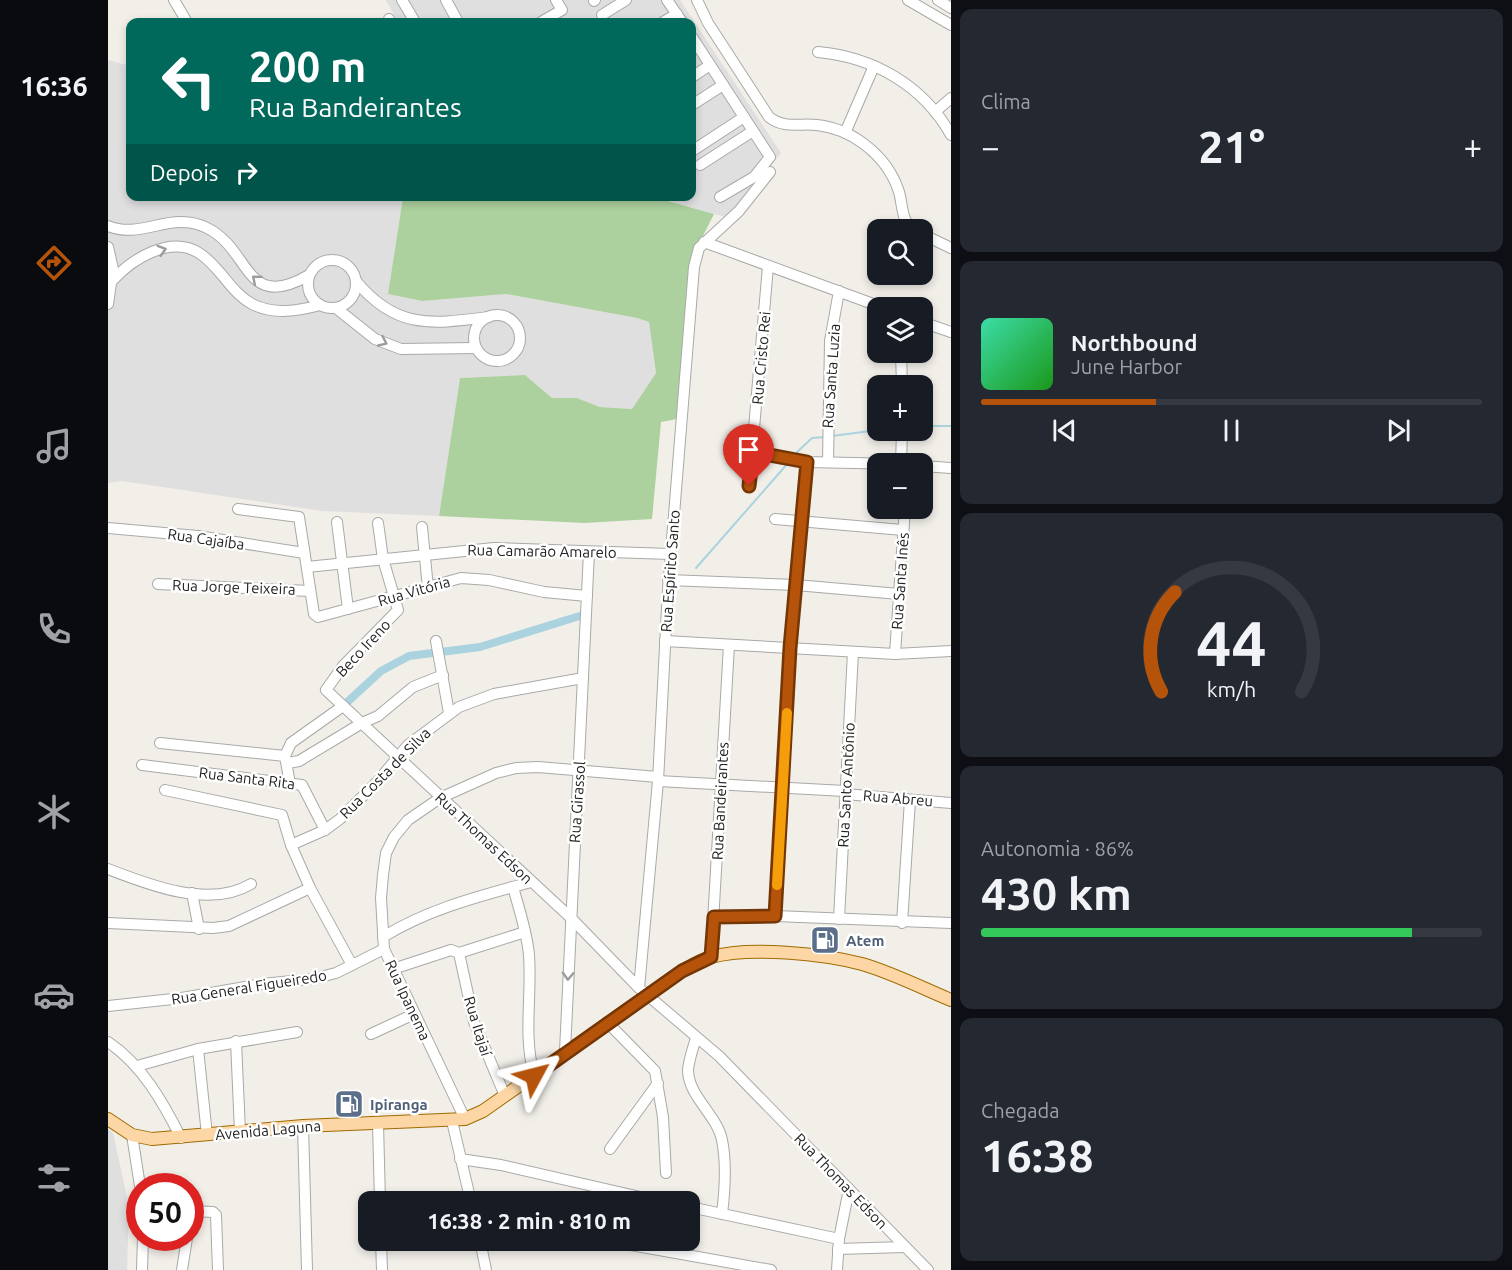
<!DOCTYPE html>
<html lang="pt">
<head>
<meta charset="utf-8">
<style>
  :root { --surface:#171b24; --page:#242831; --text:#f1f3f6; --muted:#9ea1a6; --line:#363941; --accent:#b45309 }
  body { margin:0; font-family:Ubuntu,sans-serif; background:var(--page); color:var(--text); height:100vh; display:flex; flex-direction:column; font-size:22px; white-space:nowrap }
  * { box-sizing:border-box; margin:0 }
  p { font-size:20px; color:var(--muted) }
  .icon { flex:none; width:33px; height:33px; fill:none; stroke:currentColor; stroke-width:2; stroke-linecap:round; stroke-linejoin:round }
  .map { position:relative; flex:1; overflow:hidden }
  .sheet { display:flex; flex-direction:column; gap:9px; padding:9px; background:#0d0f14; width:561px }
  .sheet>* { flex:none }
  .banner { position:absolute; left:18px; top:18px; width:570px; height:183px; border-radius:12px; box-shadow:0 3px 9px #0003; background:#00695c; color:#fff; overflow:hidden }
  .buttons { position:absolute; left:759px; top:219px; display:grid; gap:12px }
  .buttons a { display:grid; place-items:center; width:66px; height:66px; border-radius:12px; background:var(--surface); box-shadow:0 3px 9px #0003; font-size:30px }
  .speed { position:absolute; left:18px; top:1173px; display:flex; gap:12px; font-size:30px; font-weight:700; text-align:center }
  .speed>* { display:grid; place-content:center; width:78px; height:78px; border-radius:50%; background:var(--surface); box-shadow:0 3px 9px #0003; line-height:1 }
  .speed .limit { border:9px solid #d22; background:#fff; color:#111 }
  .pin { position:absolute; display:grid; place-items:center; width:51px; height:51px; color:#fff; margin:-62px -26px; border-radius:50% 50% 50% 0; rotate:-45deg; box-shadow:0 0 6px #0007 }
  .pin .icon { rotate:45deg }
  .me { position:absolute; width:66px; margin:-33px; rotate:52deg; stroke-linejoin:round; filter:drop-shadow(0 0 4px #0008) }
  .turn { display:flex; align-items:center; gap:21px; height:126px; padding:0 24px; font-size:27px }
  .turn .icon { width:78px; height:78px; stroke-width:2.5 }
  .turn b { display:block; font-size:42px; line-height:51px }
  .then { display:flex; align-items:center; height:57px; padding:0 24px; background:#0003; gap:12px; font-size:22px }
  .big { font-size:45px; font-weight:700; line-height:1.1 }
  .sheet .tile { flex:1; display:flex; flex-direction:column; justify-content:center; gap:9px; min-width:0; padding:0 21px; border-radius:12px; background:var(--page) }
  .sheet .dial { align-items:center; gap:0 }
  .dial svg { height:156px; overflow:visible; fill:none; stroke:var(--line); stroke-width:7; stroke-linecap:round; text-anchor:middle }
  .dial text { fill:var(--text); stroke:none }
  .song { display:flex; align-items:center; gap:18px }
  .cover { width:72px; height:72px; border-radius:9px; background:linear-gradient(135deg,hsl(160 70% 55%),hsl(120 70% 35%)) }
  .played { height:6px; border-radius:3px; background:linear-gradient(90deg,var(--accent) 35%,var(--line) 35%) }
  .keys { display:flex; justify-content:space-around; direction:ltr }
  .heat { display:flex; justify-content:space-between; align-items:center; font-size:33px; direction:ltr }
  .charge { height:9px; border-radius:4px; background:linear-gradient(90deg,#34c759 86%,var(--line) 0) }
  .trip { position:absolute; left:250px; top:1191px; width:342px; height:60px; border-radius:12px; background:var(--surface); box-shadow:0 3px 9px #0003; font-weight:700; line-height:60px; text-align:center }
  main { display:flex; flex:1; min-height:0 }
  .tabs { display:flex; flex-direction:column; width:108px; justify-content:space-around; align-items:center; background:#090b0e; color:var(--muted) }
  .tabs .icon { width:42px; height:42px }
  .tabs .current { color:var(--accent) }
  .tabs b { font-size:27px; color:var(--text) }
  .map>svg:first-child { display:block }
</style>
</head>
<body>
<main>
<nav class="tabs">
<b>16:36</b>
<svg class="icon current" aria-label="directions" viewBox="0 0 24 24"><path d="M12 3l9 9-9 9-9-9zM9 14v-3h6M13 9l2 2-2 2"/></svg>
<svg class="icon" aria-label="music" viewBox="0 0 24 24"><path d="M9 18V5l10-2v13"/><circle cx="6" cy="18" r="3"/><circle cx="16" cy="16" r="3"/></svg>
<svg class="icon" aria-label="phone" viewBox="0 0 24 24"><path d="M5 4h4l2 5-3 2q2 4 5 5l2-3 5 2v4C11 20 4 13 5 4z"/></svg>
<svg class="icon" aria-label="climate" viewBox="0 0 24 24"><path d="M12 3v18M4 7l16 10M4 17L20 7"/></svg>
<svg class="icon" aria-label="car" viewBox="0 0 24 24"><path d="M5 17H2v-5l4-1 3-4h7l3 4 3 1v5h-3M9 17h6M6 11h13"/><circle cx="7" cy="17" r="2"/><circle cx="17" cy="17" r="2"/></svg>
<svg class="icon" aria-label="filters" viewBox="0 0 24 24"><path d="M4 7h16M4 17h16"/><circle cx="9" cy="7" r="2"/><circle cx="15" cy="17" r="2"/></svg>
</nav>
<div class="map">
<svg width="843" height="1270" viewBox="0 0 843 1270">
  <rect width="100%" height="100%" fill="#f2efe9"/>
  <g fill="#e0dfdf">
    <path d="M278,0h294l101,153 -52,65 -75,-21 38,-1v-174h-294z"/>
    <path d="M0,60l22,6v130l273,1 -15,97 34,7 84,-7 131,24 12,4 7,51 -24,36 -32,-2 -23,-9h-25l-27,-23 -65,3 -21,138 -117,-5 -200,-30 -14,2z"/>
    <path d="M0,1129l5,4 16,73 -2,64h-19z"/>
  </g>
  <path fill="#add19e" d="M295,197h251l60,17 -22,44 -15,161 -16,3 -9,97 -67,4 -146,-7 21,-138 65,-3 27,23h25l23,9 32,2 24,-36 -7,-51 -12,-4 -131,-24 -84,7 -34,-7z"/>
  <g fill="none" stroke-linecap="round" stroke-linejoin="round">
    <g stroke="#aad3df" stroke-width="2">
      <path d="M814,426h29"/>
      <path d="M724,436l46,-6"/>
      <path d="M686,455l18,-17 14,-1"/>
      <path d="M588,568l93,-106"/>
    </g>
    <path stroke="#aad3df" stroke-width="8" d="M235,706l38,-35 28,-15 71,-9 106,-33"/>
    <g stroke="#a9a9a9" stroke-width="12">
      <g id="minor">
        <path d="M66,0l13,22"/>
        <path d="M294,0l13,22"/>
        <path d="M338,0l12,22"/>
        <path d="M559,0l15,22"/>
        <path d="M589,0l11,23 61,94c15,12 31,6 48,8 17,2 34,9 47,19 16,12 29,29 35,48 4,14 2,28 14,38"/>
        <path d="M800,0l43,25"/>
        <path d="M830,0l13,8"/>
        <path d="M486,1l1,-1"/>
        <path d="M494,15l24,-15"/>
        <path d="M281,19l2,3"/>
        <path d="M433,22l21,-12 -6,-10"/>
        <path d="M555,22l14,-8"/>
        <path d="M584,37l78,120 -16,20 -34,20"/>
        <path d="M710,52c55,5 105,33 133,83"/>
        <path d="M584,77l18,-12"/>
        <path d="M584,105l31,-20"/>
        <path d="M827,112l16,-14"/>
        <path d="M737,133l29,-67"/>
        <path d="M584,151l52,-34"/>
        <path d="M592,165l53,-34"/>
        <path d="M662,172l-31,39 -40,37 -5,19 -26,322 -10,192 -19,207 80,68 209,214"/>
        <path d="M0,226c34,14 63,-16 99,2 44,21 37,85 102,47"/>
        <path d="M814,234l29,14"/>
        <path d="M596,242l180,66"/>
        <path d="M0,247l5,22 -5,35"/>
        <circle cx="224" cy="284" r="24"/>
        <path d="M5,280c19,-21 57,-45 86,-27 21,13 31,39 53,51 22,11 46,7 68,1"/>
        <path d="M248,281c40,49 76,43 133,36"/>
        <path d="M228,308l39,31 26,10 75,-1"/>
        <circle cx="389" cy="338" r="23"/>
        <path d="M814,322l29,10"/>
        <path d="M793,352l1,34"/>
        <path d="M645,452l54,10 94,2 1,-34"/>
        <path d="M720,462l2,-121 9,-50"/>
        <path d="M814,466l29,2"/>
        <path d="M641,486l19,-220"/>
        <path d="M130,509l61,8 15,97 4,3 143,-39 28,2 55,12 43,4"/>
        <path d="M667,519l128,11"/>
        <path d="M229,522l11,87"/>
        <path d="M270,523l5,36 15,51 -55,56 -17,24 244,227 69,71"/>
        <path d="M314,527l6,61"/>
        <path d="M0,528l90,8 106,17"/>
        <path d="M199,567l187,-19 176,6"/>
        <path d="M560,580l128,5 103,9"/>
        <path d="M50,584l152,7"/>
        <path d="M328,641l13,72"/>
        <path d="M557,641l230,13 56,-3"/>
        <path d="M787,654l10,-146"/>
        <path d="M52,743l125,13 5,28"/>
        <path d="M177,756l6,-13 52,-37"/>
        <path d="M180,763l11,-2 63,-38 16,-7 35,-29 30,-12"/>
        <path d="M34,765l160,20 23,45"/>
        <path d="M550,781l187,10"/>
        <path d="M57,790l117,25 9,30 19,43 42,77"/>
        <path d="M737,794l106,9"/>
        <path d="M183,845l34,-15 15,-11 37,-37 31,-37 51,-38 35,-13 89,-16"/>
        <path d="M0,869c41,16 102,40 143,15"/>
        <path d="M405,887c6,22 14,45 16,68 3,41 -6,80 5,120"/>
        <path d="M84,893l7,36"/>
        <path d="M667,916l15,-268 17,-186"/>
        <path d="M606,917l61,-1 176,7"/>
        <path d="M731,919l14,-267"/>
        <path d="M0,923l105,5 16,-2 81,-38"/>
        <path d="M794,923l8,-123"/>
        <path d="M275,937c45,-28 97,-41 148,-55"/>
        <path d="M351,953l15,69 31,74"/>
        <path d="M603,957l18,-312"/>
        <path d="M285,969l58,-19 8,3 66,-21"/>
        <path d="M0,1006l74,-8 80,-14 50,-5 24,-6 48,-24"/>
        <path d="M499,1022l48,49 8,46 3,56"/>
        <path d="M263,1034l43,-20"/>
        <path d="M588,1038c-3,10 -7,21 -8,32 0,26 29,45 34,70 5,25 3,50 0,74"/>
        <path d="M128,1041l4,91"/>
        <path d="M0,1042c34,23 55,60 73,96"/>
        <path d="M90,1049l9,86"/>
        <path d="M457,1051l24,-499"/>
        <path d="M29,1066l61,-17 99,-17"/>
        <path d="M357,1119l-81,-170 -3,-51 2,-23 3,-22 8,-16 14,-17 32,-22 56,-25 20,-5 22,-1 120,10"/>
        <path d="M344,1121l19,81"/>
        <path d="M270,1123l2,79"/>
        <path d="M195,1126l4,144"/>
        <path d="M24,1135l8,51"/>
        <path d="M502,1149l48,-66"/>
        <path d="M352,1159l41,6 161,37"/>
        <path d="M582,1207l149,32"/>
        <path d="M82,1211l23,1 3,3 2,55"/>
        <path d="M273,1240l1,30"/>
        <path d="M372,1240l6,30"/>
        <path d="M495,1240l168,30"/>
        <path d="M730,1249l66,-2"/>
        <path d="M34,1270l1,-32"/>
        <path d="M74,1270l5,-32"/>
        <path d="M729,1270l2,-31 10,-50"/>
      </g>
    </g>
    <g stroke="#a06b00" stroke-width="14">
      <path id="major" d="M0,1119l24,16 20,4 151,-13 162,-7 18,-8 199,-140c9,-5 18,-11 29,-14 38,-11 113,-3 151,7 31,9 60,24 89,36"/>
    </g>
    <use href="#minor" stroke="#fff" stroke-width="10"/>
    <use href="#major" stroke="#fcd6a4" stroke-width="12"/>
  </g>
  <defs><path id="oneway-chevron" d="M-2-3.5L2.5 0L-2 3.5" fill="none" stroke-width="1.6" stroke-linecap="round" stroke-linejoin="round" transform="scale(1.5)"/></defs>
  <g stroke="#9c9c9c">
    <use href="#oneway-chevron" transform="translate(54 250) rotate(-16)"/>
    <use href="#oneway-chevron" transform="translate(148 279) rotate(-140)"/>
    <use href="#oneway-chevron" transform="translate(275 342) rotate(25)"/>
    <use href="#oneway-chevron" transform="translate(460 976) rotate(92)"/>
  </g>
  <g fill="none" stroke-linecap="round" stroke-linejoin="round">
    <g stroke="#753606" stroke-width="15">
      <path id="route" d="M426,1076l148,-105 29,-14 3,-40 61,-1 15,-268 17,-186 -54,-10 -4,34"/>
    </g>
    <use href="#route" stroke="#b45309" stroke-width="10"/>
    <path stroke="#f59e0b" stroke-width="10" d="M669,885l10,-172"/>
  </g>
  <defs>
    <g id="fuel-square" transform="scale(1.5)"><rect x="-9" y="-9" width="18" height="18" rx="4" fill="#5c6f8a" stroke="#fff"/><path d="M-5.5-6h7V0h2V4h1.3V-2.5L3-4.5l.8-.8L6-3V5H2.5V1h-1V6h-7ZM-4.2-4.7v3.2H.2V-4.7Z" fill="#fff"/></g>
  </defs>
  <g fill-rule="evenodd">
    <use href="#fuel-square" x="717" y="940"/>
    <use href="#fuel-square" x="241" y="1104"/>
  </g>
  <g text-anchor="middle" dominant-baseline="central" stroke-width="5" stroke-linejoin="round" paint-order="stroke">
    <g font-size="15" fill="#222" stroke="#fff">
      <text transform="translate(653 358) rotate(-85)">Rua Cristo Rei</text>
      <text transform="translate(723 376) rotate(-86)">Rua Santa Luzia</text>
      <text transform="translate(98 539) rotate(8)">Rua Cajaíba</text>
      <text transform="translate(434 551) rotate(1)">Rua Camarão Amarelo</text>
      <text transform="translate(562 571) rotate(-86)">Rua Espírito Santo</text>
      <text transform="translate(792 581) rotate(-86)">Rua Santa Inês</text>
      <text transform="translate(126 587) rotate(2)">Rua Jorge Teixeira</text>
      <text transform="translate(306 591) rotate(-16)">Rua Vitória</text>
      <text transform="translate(255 648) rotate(-47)">Beco Ireno</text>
      <text transform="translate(277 773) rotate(-45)">Rua Costa de Silva</text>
      <text transform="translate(139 778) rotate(7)">Rua Santa Rita</text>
      <text transform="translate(738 785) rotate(-87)">Rua Santo Antônio</text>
      <text transform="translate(790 798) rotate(5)">Rua Abreu</text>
      <text transform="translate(612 801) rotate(-87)">Rua Bandeirantes</text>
      <text transform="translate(469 802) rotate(-86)">Rua Girassol</text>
      <text transform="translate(376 838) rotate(43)">Rua Thomas Edson</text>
      <text transform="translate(141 987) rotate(-9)">Rua General Figueiredo</text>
      <text transform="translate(300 1000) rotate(65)">Rua Ipanema</text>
      <text transform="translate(370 1026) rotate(73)">Rua Itajaí</text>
      <text transform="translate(160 1130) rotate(-5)">Avenida Laguna</text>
      <text transform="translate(733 1181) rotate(46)">Rua Thomas Edson</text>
    </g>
    <g font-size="15" font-weight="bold" fill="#4e5e75" stroke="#fff" text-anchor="start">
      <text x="738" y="940">Atem</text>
      <text x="262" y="1104">Ipiranga</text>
    </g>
  </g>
</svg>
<div class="buttons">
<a><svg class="icon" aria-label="search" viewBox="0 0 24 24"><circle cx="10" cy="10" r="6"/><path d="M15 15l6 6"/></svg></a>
<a><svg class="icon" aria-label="layers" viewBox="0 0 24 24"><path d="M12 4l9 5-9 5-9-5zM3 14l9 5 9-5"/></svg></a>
<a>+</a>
<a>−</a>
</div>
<div class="speed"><div class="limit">50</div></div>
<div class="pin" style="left:641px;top:486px;background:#d93025"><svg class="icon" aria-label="arrive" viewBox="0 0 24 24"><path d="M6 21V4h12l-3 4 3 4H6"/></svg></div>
<svg class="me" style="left:426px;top:1076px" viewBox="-20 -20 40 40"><path d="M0-17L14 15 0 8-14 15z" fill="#b45309" stroke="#fff" stroke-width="4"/></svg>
<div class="trip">16:38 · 2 min · 810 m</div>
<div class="banner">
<div class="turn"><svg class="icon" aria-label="left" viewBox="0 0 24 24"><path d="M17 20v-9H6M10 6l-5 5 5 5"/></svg><div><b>200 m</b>Rua Bandeirantes</div></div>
<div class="then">Depois<svg class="icon" aria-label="right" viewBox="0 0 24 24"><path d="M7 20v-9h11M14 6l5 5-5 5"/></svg></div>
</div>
</div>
<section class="sheet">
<div class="tile"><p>Clima</p>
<div class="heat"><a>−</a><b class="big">21°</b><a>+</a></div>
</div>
<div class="tile">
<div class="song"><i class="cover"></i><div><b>Northbound</b><p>June Harbor</p></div></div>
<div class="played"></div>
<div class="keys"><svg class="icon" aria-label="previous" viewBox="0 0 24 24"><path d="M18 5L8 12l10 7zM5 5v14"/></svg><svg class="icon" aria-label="pause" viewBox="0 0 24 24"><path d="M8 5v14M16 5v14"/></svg><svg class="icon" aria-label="next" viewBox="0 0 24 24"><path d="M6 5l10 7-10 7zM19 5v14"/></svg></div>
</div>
<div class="tile dial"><svg viewBox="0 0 100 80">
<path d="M14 69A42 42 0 1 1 86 69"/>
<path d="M14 69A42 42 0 0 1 21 18" stroke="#b45309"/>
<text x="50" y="56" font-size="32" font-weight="700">44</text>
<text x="50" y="72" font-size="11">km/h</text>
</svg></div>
<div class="tile"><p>Autonomia · 86%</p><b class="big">430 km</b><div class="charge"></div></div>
<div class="tile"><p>Chegada</p><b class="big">16:38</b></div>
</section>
</main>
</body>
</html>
